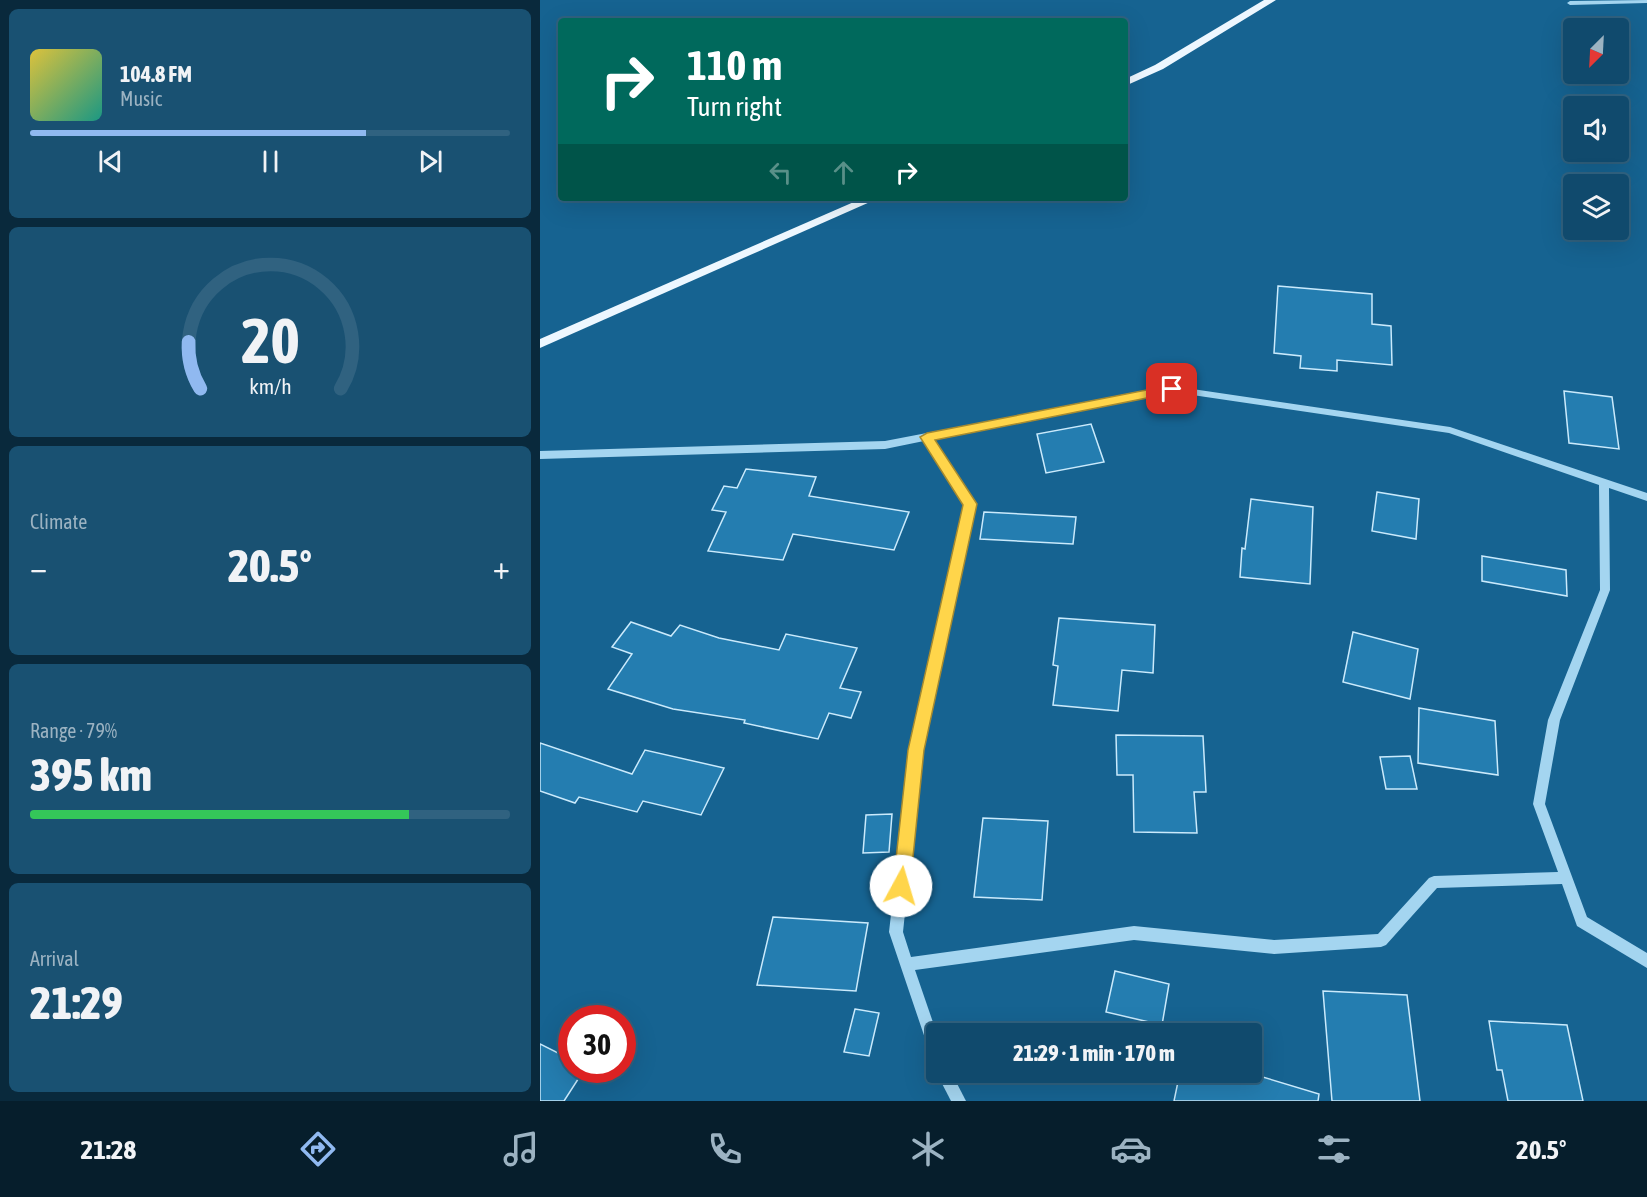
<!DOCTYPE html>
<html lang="en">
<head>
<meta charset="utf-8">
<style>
  :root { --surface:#104a6d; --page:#195172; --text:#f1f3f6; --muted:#9cb3c2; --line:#306280; --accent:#90b9f0 }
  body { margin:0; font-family:"Asap Condensed",sans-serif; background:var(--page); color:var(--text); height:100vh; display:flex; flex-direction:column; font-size:22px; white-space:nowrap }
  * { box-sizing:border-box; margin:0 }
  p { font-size:20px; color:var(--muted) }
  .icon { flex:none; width:33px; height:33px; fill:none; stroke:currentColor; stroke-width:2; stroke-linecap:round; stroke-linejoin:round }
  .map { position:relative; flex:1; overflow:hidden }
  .drawer { display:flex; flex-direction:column; gap:9px; padding:9px; background:#09293c; width:540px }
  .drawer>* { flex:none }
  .guide { position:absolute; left:18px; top:18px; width:570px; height:183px; border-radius:6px; box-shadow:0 6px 24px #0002,0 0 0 2px var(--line); background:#00695c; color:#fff; overflow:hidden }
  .needle { width:39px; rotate:204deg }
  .fabs { position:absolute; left:1023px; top:18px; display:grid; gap:12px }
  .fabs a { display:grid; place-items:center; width:66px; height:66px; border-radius:6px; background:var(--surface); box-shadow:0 6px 24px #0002,0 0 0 2px var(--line); font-size:30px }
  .speed { position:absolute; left:18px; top:1005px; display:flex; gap:12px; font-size:30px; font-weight:700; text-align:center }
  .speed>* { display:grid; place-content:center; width:78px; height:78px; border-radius:50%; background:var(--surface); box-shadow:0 6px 24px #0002,0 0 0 2px var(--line); line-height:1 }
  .speed .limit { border:9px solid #d22; background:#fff; color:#111 }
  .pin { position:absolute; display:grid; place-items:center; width:51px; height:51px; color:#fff; margin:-26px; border-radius:12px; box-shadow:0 3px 9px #0006 }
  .me { position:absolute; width:66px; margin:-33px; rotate:6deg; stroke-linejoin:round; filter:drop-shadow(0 0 4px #0008) }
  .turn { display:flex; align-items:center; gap:21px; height:126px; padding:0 30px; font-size:27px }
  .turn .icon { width:78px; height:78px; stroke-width:2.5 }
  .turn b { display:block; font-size:42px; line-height:51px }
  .lanes { display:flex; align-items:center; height:57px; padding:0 30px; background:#0003; justify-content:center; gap:30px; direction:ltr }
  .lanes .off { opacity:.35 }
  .big { font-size:45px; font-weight:800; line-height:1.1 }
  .drawer .tile { flex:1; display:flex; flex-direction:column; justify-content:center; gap:9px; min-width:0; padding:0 21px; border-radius:9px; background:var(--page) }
  .drawer .dial { align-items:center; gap:0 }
  .dial svg { height:156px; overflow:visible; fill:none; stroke:var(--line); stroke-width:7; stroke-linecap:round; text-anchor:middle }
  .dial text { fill:var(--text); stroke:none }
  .song { display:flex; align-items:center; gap:18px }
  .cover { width:72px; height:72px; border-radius:9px; background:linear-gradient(135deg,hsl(50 70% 55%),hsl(170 70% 35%)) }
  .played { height:6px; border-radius:3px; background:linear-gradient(90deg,var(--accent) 70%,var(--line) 70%) }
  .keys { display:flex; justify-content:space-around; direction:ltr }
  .heat { display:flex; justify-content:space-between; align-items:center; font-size:33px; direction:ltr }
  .charge { height:9px; border-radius:4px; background:linear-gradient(90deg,#34c759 79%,var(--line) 0) }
  .trip { position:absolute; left:386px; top:1023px; width:336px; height:60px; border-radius:6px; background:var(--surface); box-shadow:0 6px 24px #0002,0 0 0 2px var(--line); font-weight:800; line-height:60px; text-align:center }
  .menu { display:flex; height:96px; justify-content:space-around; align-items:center; background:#061e2c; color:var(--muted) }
  .menu .icon { width:42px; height:42px }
  .menu .selected { color:var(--accent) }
  .menu b { font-size:27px; color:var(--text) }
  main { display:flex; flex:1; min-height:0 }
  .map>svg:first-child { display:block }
</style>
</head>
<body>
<main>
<section class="drawer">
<div class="tile">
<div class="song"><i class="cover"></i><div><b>104.8 FM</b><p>Music</p></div></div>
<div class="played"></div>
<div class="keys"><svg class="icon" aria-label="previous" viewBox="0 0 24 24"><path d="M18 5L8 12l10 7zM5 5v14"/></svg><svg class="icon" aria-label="pause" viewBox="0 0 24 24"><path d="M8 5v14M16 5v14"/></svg><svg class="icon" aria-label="next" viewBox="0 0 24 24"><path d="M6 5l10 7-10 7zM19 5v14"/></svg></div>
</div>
<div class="tile dial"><svg viewBox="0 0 100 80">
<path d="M14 69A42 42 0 1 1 86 69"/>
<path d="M14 69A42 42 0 0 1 8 45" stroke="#90b9f0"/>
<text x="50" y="56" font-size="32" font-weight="700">20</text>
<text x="50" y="72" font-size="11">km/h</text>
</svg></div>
<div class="tile"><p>Climate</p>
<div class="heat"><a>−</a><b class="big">20.5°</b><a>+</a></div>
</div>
<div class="tile"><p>Range · 79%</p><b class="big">395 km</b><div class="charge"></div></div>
<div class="tile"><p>Arrival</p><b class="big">21:29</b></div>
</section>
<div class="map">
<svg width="1107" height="1101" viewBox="0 0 1107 1101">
  <rect width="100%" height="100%" fill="#166391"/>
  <g fill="#247db0" stroke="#caeafc" stroke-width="1.5">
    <path d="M738,286l94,8v30l19,2 1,39 -55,-5v11l-37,-3 1,-12 -27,-3z"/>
    <path d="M1024,391l48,6 7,52 -50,-6z"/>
    <path d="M551,424l13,38 -58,11 -9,-39z"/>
    <path d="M206,469l70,8 -7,19 100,16 -15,38 -101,-16 -10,26 -75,-9 18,-39 -14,-2 12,-24 13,2z"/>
    <path d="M837,492l42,7 -3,40 -44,-8z"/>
    <path d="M711,499l62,8 -3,77 -70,-7 2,-29 3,1z"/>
    <path d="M444,512l92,5 -3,27 -93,-5z"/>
    <path d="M942,556l84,14 1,26 -85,-15z"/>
    <path d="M519,618l96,7 -2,48 -31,-3 -4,41 -65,-6 5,-39 -5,-1z"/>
    <path d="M91,622l40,14 9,-11 39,13 60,12 7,-16 71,14 -17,40 21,4 -10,26 -22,-5 -11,26 -74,-16 1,-3 -72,-11 -65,-20 24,-35 -20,-7z"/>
    <path d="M813,632l65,17 -8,50 -67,-17z"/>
    <path d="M879,708l76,13 3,54 -80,-12z"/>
    <path d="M576,735l87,1 3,56h-12l3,41 -63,-1 -1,-57h-16z"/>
    <path d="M0,743l92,31 13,-24 79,18 -23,47 -58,-14 -6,11 -58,-15 -4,6 -35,-12z"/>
    <path d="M870,756l7,33h-31l-6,-32z"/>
    <path d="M352,814l-3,38 -26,1 3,-38z"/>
    <path d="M443,818l65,3 -6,79 -68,-3z"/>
    <path d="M233,917l95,6 -12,68 -99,-6z"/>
    <path d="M575,971l54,13 -7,41 -56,-13z"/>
    <path d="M783,991l84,4 13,106h-88z"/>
    <path d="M315,1009l24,4 -10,43 -25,-4z"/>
    <path d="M949,1021l78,4 16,76h-75l-6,-31h-5z"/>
    <path d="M0,1044l32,16v10h12l-20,31h-24z"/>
    <path d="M640,1072h66l73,22 -1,7h-144z"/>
  </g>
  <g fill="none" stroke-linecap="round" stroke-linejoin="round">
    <g fill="#a4d5f0" fill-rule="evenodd">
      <path d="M1107,0v3l-77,2 -3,-2 3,-2z"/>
      <path d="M632,386l278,41 197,66v8l-38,-13 1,102 -50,130 -15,84 42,113 60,36v15l-70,-42 -15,-42 -125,4 -51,57 -5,2 -107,7 -140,-14 -219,30 22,64 -1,24 -5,-2 -42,-124 21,-182 55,-246 -41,-63 -39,8 -345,10v-8l345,-10zM632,392l277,41 150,52 1,105 -52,130 -15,84 25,68 -124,4 -5,2 -51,56 -104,6 -140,-14 -223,31 -8,-25 19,-182 53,-246 -42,-65z"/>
      <path d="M396,1072h15l15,29h-15z"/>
    </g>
    <g fill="#edf7ff" fill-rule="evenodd">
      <path d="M724,0h12l-113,69 -38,17v-7l30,-14z"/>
      <path d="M323,198h16l-339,150v-9z"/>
    </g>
  </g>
  <path fill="#ffd54a" stroke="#a68a30" stroke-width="1.5" d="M632,385l6,4 -1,3 -242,48 42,64 -53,246 -14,136 -3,6 -6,3 -6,-3 -2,-6 15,-136 55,-245 -43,-68 7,-4z"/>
</svg>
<div class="fabs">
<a><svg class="needle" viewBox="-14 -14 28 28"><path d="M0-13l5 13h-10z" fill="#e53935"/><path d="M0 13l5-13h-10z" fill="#9cb3c2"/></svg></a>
<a><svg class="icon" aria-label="sound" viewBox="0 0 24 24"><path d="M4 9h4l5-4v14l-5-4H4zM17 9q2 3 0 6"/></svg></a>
<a><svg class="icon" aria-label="layers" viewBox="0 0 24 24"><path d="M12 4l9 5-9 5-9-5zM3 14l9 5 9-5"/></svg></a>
</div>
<div class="speed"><div class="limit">30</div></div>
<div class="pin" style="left:632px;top:389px;background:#d93025"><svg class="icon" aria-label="arrive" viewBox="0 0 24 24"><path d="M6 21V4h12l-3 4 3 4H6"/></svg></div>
<svg class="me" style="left:361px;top:886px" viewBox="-20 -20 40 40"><circle r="19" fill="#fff"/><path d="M0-13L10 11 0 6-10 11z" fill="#ffd54a"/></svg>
<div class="trip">21:29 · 1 min · 170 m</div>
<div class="guide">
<div class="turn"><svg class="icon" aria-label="right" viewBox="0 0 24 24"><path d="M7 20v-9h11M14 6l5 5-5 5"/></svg><div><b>110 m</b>Turn right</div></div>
<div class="lanes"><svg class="icon off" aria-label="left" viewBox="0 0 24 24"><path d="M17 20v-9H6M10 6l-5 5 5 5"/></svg><svg class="icon off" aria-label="ahead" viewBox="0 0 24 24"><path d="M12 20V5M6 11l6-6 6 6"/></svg><svg class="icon" aria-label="right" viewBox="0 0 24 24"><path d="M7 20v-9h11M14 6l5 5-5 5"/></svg></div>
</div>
</div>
</main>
<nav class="menu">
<b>21:28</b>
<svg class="icon selected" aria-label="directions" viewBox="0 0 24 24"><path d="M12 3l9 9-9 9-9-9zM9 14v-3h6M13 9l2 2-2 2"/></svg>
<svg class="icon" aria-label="music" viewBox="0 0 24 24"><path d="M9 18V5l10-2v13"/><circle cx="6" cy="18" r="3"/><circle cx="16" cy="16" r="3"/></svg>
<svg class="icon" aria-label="phone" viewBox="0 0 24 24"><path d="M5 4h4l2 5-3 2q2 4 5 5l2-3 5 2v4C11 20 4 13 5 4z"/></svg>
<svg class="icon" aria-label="climate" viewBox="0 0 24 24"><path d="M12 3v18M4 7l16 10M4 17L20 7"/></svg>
<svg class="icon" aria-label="car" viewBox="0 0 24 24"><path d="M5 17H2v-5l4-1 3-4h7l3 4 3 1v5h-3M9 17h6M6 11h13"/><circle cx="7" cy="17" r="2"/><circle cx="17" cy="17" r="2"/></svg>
<svg class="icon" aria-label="filters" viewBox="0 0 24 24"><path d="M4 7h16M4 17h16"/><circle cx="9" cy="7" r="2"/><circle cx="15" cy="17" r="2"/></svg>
<b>20.5°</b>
</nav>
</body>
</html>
